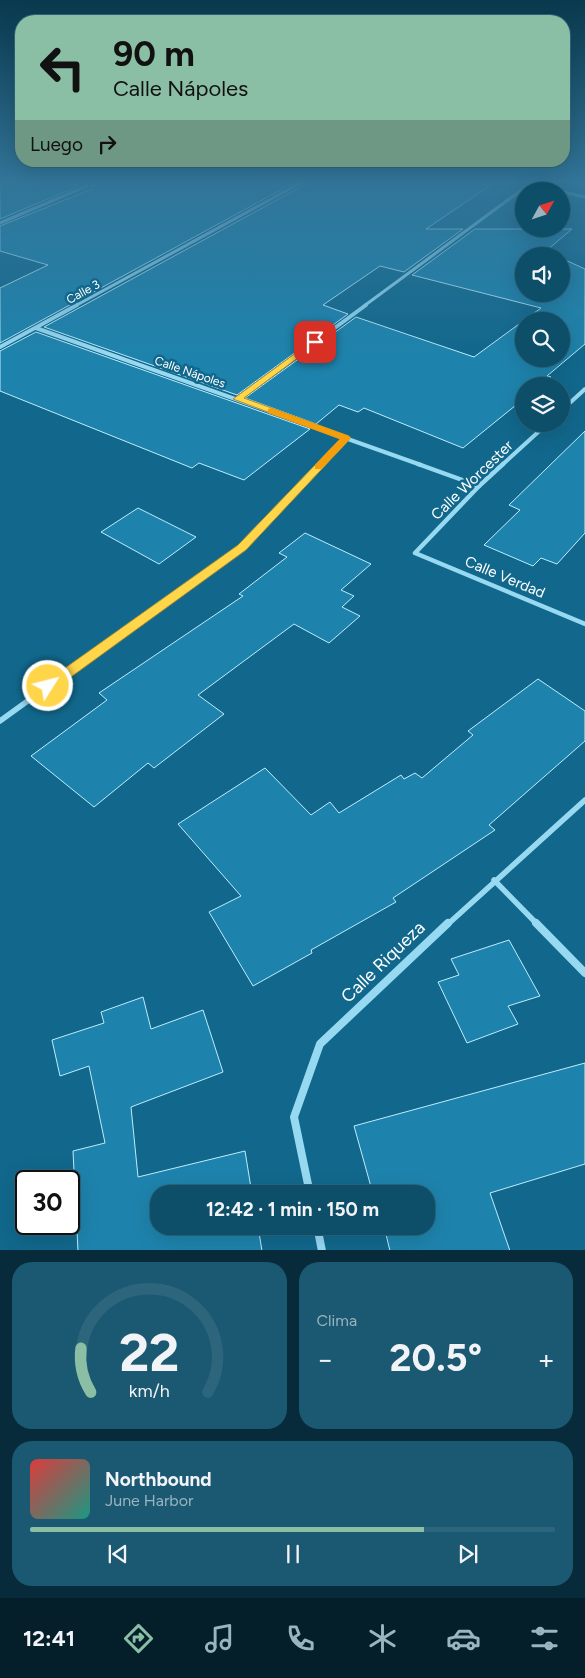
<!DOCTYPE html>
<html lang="es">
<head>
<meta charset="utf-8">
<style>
  :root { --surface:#0d4e69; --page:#1b5871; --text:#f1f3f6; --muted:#9ab4c0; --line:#2d657d; --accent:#8abfa5 }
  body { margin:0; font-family:Figtree,sans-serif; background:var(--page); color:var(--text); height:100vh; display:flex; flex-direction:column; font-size:19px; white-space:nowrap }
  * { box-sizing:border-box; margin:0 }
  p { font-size:16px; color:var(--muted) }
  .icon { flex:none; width:28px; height:28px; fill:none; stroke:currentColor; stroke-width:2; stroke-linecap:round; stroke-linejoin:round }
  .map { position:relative; height:1250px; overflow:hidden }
  .details { display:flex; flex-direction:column; gap:12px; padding:12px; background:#072b3a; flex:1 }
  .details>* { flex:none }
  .hud { position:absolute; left:15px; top:15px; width:555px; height:152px; border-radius:20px; box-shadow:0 5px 20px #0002,0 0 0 1px var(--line); background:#8abfa5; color:#111; overflow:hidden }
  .needle { width:32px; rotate:50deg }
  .tools { position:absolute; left:515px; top:182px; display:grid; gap:10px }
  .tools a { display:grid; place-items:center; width:55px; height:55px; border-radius:50%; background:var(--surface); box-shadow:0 5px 20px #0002,0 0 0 1px var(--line); font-size:25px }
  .speed { position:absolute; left:15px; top:1170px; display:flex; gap:10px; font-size:25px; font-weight:700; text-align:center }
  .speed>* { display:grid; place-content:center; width:65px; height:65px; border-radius:50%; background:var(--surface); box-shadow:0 5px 20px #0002,0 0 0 1px var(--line); line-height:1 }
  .speed .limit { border:2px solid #111; border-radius:8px; background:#fff; color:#111 }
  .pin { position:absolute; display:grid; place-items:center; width:42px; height:42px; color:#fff; margin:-21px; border-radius:10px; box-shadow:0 2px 8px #0006 }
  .me { position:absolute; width:55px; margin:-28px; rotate:54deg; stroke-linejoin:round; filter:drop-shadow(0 0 4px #0008) }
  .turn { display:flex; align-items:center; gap:18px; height:105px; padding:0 15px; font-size:22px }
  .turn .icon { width:65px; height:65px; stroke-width:2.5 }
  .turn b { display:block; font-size:35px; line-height:42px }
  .then { display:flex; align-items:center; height:48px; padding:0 15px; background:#0003; gap:10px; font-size:19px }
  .big { font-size:38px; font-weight:700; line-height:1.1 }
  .details .widget { flex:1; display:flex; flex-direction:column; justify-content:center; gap:8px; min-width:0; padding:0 18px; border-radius:20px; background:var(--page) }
  .details .dial { align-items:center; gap:0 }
  .dial svg { height:130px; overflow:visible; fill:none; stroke:var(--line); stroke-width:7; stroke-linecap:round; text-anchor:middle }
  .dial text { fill:var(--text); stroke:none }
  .song { display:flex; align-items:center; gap:15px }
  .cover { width:60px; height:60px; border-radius:8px; background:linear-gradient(135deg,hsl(0 70% 55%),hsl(170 70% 35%)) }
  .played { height:5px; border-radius:2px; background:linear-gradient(90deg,var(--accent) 75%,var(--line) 75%) }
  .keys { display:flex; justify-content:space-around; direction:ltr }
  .heat { display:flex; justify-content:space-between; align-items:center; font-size:28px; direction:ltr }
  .details .tiles { flex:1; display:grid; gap:12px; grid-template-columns:1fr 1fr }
  .widget:last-child { grid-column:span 2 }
  .trip { position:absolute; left:150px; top:1185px; width:285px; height:50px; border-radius:20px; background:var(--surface); box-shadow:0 5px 20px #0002,0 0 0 1px var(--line); font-weight:700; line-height:50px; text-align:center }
  .dock { display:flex; height:80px; justify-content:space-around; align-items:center; background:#051f2a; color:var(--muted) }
  .dock .icon { width:35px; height:35px }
  .dock .current { color:var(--accent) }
  .dock b { font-size:22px; color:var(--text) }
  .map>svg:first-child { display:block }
</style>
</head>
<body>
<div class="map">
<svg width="585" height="1251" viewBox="0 0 585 1251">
  <rect width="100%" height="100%" fill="#11688c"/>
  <g fill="#1e83ac" stroke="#bfecfd" fill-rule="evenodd">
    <path d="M0,180h59l20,6 -79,33z"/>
    <path d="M93,180h206l-299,163v-55l48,-23 -48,-14v-25l92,-37z"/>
    <path d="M309,180h189l-72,49h37l-59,43 -24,-6 -57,39 25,9 -111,81 -193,-68 264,-144z"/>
    <path d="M475,229h97l-26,22 12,5h-34v38h37v-36l24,11v75l-38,32 4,1 -10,9h-17v15h-3l-58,47 -99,-40 -6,4 -19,-7 -23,19 -71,-26 111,-81 118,40 67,-49 -129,-33zM524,321h37v38h-37z"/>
    <path d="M36,332l274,97 -66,51 -45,-17 -7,5 -192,-77v-40z"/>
    <path d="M585,431v102l-28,31 -16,-6 -8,8 -49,-21 36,-35 -11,-5z"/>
    <path d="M138,508l58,29 -37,27 -58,-32z"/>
    <path d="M305,533l66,31 -30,26 13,6 -12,11 18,9 -31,27 -35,-19 -96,71 26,19 -70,54 -6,-5 -54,44 -63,-51 76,-56 -8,-7 144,-97 -4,-2 48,-37 -8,-4z"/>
    <path d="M538,679l47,32v30l-96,84 6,5 -102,68 3,4 -85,48 1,3 -59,33 -44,-74 32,-16 -63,-72 87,-56 46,47 19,-13 9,11 62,-38 3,4 11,-6 7,5 51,-43 -5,-4z"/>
    <path d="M509,940l31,56 -32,10 10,18 -51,19 -29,-61 21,-7 -8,-16z"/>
    <path d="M143,997l8,32 52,-19 20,62 -92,35 7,70 107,-26 7,43h-93v32h99l4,25h-184l-5,-100 32,-8 -16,-77 -29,10 -8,-36 52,-17 -3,-11z"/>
    <path d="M585,1063v101l-95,29 20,58h-120l-6,-25h42v-32h-53l-19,-68z"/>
  </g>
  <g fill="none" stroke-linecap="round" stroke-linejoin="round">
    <g stroke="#98d9f2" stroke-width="3">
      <path d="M530,184l55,13"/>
      <path d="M0,223l87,-37 -3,-6"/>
      <path d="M75,306l231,-126"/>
      <path d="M364,306l171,-126"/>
    </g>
    <g stroke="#98d9f2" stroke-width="4">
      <path d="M36,328l385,137"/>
      <path d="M0,347l77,-42"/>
      <path d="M238,399l128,-94"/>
      <path d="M561,411l24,-22"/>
      <path d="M320,465l26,-27"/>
      <path d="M502,465l45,-41"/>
    </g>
    <g stroke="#98d9f2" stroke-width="4.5">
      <path d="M418,464l61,22"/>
      <path d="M503,464l-24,22 -64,67 170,71"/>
      <path d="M74,668l168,-121 79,-83"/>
    </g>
    <g stroke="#98d9f2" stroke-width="5.5">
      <path d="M0,721l76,-55"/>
      <path d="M494,880l44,45"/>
      <path d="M447,925l138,-125"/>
    </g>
    <g stroke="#98d9f2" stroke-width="8">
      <path d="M536,923l49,50"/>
      <path d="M310,1194l-16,-77 26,-73 128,-121"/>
      <path d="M317,1226l5,25"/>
    </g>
  </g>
  <linearGradient id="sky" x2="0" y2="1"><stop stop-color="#09394d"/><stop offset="0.51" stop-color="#327599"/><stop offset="1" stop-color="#327599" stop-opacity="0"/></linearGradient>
  <rect width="585" height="355" fill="url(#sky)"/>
  <path fill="#ffd54a" stroke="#a68a30" d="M312,341l7,1 -75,56 105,38v4l-103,110 -193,140h-9l-2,-4 2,-3 194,-138 102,-106 -107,-40z"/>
  <path fill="#f59e0b" d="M271,408l78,28 2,2 -30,31h-6v-4l25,-26 -72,-26v-4z"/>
  <g text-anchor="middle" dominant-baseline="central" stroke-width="5" stroke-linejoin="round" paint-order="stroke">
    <g font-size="12" fill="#fff" stroke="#11688c">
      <text transform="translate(83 292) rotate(-29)">Calle 3</text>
      <text transform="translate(190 372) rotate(19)">Calle Nápoles</text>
    </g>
    <g font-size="15" fill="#fff" stroke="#11688c">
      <text transform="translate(472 480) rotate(-44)">Calle Worcester</text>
      <text transform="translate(505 577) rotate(23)">Calle Verdad</text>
    </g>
    <g font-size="18" fill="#fff" stroke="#11688c">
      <text transform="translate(383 962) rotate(-44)">Calle Riqueza</text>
    </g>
  </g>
</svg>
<div class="tools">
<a><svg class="needle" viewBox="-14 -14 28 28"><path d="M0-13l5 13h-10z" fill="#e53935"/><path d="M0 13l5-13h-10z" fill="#9ab4c0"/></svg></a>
<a><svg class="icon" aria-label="sound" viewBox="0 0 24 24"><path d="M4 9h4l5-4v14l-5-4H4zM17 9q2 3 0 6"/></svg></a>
<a><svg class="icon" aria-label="search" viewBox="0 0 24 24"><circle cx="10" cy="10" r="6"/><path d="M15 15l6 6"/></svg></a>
<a><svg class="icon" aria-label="layers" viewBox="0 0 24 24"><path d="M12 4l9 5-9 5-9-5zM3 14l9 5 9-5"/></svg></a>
</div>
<div class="speed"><div class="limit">30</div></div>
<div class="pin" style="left:315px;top:342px;background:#d93025"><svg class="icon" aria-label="arrive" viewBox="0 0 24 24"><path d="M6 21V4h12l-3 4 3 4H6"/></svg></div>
<svg class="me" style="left:48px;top:686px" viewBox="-20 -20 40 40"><circle r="17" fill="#ffd54a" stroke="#fff" stroke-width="3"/><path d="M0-11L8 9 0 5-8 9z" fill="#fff"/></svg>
<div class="trip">12:42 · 1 min · 150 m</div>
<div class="hud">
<div class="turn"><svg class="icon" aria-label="left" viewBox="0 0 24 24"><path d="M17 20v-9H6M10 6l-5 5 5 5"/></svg><div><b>90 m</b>Calle Nápoles</div></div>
<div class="then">Luego<svg class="icon" aria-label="right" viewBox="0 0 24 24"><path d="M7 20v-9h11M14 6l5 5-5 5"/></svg></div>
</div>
</div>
<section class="details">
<div class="tiles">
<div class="widget dial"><svg viewBox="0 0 100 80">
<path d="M14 69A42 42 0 1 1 86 69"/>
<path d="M14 69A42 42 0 0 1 8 42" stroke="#8abfa5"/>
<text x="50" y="56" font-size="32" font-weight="700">22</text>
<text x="50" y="72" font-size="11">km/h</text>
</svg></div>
<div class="widget"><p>Clima</p>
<div class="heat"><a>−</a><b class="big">20.5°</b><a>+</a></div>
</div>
<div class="widget">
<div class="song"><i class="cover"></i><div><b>Northbound</b><p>June Harbor</p></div></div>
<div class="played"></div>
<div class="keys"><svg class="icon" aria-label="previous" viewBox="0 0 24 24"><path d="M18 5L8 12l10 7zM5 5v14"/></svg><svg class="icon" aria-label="pause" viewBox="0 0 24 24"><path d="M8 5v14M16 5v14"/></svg><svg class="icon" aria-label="next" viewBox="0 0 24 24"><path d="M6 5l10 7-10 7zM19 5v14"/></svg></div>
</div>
</div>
</section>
<nav class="dock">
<b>12:41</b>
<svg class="icon current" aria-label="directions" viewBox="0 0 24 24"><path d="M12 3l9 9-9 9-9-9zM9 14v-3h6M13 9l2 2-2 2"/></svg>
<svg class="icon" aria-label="music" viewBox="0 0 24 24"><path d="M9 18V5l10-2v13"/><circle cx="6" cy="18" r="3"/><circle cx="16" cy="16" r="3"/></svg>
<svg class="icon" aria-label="phone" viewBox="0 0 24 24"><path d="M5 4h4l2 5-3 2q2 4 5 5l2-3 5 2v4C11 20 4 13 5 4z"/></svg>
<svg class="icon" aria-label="climate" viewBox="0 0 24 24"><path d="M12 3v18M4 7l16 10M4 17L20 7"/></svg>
<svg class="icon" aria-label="car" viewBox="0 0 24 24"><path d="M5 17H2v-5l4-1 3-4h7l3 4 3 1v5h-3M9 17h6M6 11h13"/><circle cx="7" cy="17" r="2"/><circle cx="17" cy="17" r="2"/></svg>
<svg class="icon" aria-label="filters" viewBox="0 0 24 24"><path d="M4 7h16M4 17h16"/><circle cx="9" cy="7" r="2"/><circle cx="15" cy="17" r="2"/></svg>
</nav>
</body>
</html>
